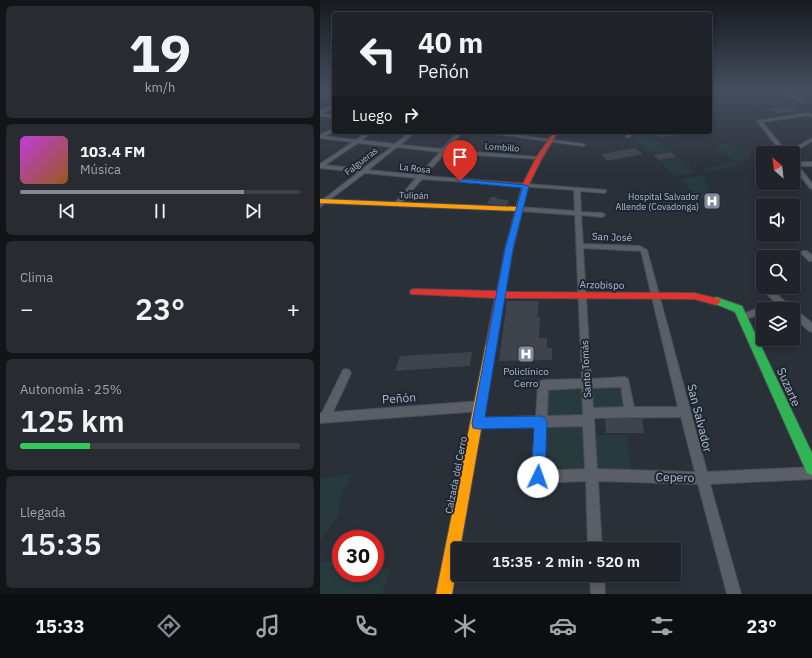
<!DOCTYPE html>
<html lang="es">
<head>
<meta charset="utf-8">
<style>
  :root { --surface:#20242a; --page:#282c32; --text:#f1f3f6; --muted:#a2a4a8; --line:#3d4147; --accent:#848b96 }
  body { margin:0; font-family:"IBM Plex Sans",sans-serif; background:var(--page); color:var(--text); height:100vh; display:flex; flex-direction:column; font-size:15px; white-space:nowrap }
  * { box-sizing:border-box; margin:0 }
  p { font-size:13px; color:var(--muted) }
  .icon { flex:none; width:22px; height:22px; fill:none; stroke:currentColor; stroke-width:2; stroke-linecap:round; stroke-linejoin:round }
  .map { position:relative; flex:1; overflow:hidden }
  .side { display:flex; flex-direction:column; gap:6px; padding:6px; background:#121417; width:320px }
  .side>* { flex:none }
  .guide { position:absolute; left:12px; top:12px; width:380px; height:122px; border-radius:4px; box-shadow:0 2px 6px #0003,0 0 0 1px var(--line); background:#20242a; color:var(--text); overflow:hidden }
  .needle { width:26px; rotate:332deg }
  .fabs { position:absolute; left:436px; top:146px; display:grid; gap:8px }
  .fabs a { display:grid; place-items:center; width:44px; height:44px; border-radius:4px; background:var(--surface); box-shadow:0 2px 6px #0003,0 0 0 1px var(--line); font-size:20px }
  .speed { position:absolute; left:12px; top:530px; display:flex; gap:8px; font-size:20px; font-weight:700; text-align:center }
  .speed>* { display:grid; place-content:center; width:52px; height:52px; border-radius:50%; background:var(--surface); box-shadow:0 2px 6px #0003,0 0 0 1px var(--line); line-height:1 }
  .speed .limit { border:6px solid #d22; background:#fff; color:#111 }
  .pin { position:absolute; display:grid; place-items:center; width:34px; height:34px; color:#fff; margin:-41px -17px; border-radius:50% 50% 50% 0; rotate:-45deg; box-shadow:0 0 4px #0007 }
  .pin .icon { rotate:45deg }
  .me { position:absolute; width:44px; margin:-22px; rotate:3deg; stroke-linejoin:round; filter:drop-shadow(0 0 3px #0008) }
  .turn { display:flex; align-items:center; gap:14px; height:84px; padding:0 20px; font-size:18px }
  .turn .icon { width:52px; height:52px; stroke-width:2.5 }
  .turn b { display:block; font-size:28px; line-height:34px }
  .then { display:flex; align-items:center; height:38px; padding:0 20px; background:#0003; gap:8px; font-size:15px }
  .big { font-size:30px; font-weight:600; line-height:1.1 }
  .side .tile { flex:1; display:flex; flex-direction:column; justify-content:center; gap:6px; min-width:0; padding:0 14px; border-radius:6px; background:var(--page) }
  .side .dial { align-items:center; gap:0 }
  .dial b { font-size:52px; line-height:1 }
  .song { display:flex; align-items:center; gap:12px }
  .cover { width:48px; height:48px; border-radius:6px; background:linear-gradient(135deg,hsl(290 70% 55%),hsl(30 70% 35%)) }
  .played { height:4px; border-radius:2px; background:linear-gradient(90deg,var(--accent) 80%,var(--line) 80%) }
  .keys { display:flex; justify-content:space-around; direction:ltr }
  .heat { display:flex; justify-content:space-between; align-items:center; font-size:22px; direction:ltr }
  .charge { height:6px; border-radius:3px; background:linear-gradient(90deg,#34c759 25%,var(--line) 0) }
  .trip { position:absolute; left:131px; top:542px; width:230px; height:40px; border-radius:4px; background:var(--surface); box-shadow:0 2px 6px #0003,0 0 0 1px var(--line); font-weight:600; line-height:40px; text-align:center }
  .tabs { display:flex; height:64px; justify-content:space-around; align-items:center; background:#0d0e11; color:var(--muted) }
  .tabs .icon { width:28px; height:28px }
  .tabs .on { color:var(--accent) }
  .tabs b { font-size:18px; color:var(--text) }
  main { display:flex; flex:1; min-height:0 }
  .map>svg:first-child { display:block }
</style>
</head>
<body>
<main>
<section class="side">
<div class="tile dial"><b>19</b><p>km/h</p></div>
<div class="tile">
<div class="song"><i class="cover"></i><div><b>103.4 FM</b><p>Música</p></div></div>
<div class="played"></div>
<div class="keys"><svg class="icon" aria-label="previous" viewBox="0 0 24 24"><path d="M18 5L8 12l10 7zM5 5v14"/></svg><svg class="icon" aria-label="pause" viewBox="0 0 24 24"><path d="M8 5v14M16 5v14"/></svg><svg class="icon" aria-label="next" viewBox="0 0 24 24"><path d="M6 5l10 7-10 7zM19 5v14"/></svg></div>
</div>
<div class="tile"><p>Clima</p>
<div class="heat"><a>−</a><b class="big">23°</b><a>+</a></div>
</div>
<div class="tile"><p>Autonomía · 25%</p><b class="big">125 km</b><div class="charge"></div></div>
<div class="tile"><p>Llegada</p><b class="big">15:35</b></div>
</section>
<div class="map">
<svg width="492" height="594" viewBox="0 0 492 594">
  <rect width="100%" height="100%" fill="#2a3038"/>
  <g fill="#273a3e">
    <path d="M404,89h47l17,9 -9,2 6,2 -34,5z"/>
    <path d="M328,134l20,16 -19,3 -18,-16z"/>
    <path d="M403,143l27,10 1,2 -11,7 -26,-12v-3z"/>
    <path d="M360,158l17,14 -21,4 -16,-14z"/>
    <path d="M413,162l6,4 -33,6 -5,-3z"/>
    <path d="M381,175l8,11 -1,12h-7l-22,-18z"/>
    <path d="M370,194l6,6 -29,5 -5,-5z"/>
    <path d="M304,385l3,25 -37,1 2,24h35l4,37 -91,2 5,-87z"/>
    <path d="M32,474l-12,23 -2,19 -18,25v-62z"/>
    <path d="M0,561l21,2v10h34v-6l16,2 -10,25h-61z"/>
  </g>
  <g fill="#3f444c">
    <path d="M463,106l9,1 9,4 -23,2 -11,-4z"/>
    <path d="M331,132h28l1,3 -20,3z"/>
    <path d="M315,148l8,6 -36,7 -6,-7z"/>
    <path d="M351,152l6,5 -18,3 -6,-5z"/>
    <path d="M171,197h6l-1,2 13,1 -2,5 -20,-1z"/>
    <path d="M187,301h32l-2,16h3l-1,21h8v10h5v12l-53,1z"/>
    <path d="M152,352l-2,14 -75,5 5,-15z"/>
    <path d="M285,419h37l2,14h-38z"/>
  </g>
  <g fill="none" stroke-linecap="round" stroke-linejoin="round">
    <g stroke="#484c55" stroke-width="2">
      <g id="street">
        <path d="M455,89h5l24,12 -3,1z"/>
        <path d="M0,94l14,1v2l-14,-1z"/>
        <path d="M14,105v2l-13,7 13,1v2l-14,-1v-5z"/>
        <path d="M487,113l5,2v2l-5,-2 -45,7 25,30 25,-14v3l-20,12h-10l-25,-32z"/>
        <path d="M14,128v3l-9,5 31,4 12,-8h5l-12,8 34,4 15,-12h5l-15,13 42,4 16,-17h4l-15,18 92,7 2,1 -2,1 -94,-6 -21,23 182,14v2l-2,1 -24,-2 1,21 21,1 3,2 -3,2 -21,-2 2,29 57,2 7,4 60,222 105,-5v12l-102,5 31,110h-14l-29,-110 -100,-3 4,68h-14l-2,-68 -48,2 -4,-2 -2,-4 3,-50 -57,1 -4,-1 -1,-4 1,-4 4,-1 58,-2 2,-31 1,-3 4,-2 39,-1 -7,-164 -56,-4 -3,-2 3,-2 56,4 -1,-21 -152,-11 -24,27h-4v-2l22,-26 -51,-5 -45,34v-5l39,-30 -39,-4v-4l33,-22 -33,-4v-3zM38,143l34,4 -30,22 -37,-4zM77,147l43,5 -21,23 -51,-5zM263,248l58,3 37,156h-44l-6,-28 -3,-2 -34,2zM301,387l3,20 -31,1 -1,-20zM262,388l1,27 -36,1 1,-26zM361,417l14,55 -98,-3 -3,-51zM263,426l2,43 -41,2 2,-44z"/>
        <path d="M162,132h12l89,12 2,1 -2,1z"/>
        <path d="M309,132h4l-3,5h-4z"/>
        <path d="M473,162h19v4h-14l14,17v6l-2,-1 -17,-21z"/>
        <path d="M483,251h4l5,4v6h-3l-8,-8z"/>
        <path d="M443,284v3h6l24,22 3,1 16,13v9l-3,-1 -16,-14v-8h-10l-3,-3 -8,3h-9v4l-19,7 -3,-1 -1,-2 1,-2 33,-14 -13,-12 -1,-2z"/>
        <path d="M26,369l3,1 2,3 -18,39 148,-11 4,1 1,4 -1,4 -4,1 -161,12v-10h2l21,-43z"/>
        <path d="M270,575h14l1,19h-14z"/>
      </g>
    </g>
    <g stroke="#484c55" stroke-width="2">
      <path id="fast" d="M396,297l26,9 70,147v22l-5,-2 -72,-161 -22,-9 -2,-2 2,-2z"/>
    </g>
    <g stroke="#484c55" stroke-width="2">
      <g id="slow">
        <path d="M0,199l199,8 3,2 -3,2 -199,-8z"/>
        <path d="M171,340l4,1 1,3 -36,205h-2v12l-6,33h-16l50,-250 1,-3z"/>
      </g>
    </g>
    <g stroke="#484c55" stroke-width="2">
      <path id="jam" d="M234,132h4l-16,26 -14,28 -15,63 -8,43 189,1 25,6 2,2 -2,2 -3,2 -22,-6 -190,-1 -8,46 -1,3 -4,1 -4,-1 -1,-3 9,-46 -84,-4 -1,-2 1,-2 3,-1 83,2 8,-42 17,-63 14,-28z"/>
    </g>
    <use href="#street" fill="#5a5e66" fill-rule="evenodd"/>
    <use href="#fast" fill="#30b455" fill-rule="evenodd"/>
    <use href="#slow" fill="#ff9f0a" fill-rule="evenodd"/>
    <use href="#jam" fill="#e5322d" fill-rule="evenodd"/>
  </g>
  <linearGradient id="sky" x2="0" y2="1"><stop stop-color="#171a1f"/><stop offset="0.52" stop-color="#444e5e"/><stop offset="1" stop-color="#444e5e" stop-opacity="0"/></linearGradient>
  <rect width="492" height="172" fill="url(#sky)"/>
  <path fill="#1a73e8" stroke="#114b97" d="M140,179l65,6 4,1 -16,63 -28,168 56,-1 4,2 2,4 -2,55 -2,4 -5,2 -5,-2 -2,-4 3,-49 -56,1 -5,-1 -1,-5 33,-174 17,-61 -64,-6v-2z"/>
  <defs>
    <g id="hospital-square" transform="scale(0.9)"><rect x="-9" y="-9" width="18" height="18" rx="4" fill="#848b96" stroke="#1d2633"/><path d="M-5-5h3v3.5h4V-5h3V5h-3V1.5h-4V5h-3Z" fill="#fff"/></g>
  </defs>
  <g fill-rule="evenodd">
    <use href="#hospital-square" x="392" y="201"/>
    <use href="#hospital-square" x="206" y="354"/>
  </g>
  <g text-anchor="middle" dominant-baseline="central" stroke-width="4" stroke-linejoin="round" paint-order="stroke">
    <g font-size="9" fill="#b4bcc9" stroke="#1d2633">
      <text transform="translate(182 147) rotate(4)">Lombillo</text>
      <text transform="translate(41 161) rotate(-38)">Falgueras</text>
      <text transform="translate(95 168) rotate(6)">La Rosa</text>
      <text transform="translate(94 195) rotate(2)">Tulipán</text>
    </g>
    <g font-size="9" fill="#b4bcc9" stroke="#1d2633" text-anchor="end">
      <text x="379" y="196">Hospital Salvador<tspan x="379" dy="10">Allende (Covadonga)</tspan></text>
    </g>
    <g font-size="10" fill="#b4bcc9" stroke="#1d2633">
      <text transform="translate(292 237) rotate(2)">San José</text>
      <text transform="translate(282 285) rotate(1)">Arzobispo</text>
      <text transform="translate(266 369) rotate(-93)">Santo Tomás</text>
      <text transform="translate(136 475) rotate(-79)">Calzada del Cerro</text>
    </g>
    <g font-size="10" fill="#b4bcc9" stroke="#1d2633">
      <text x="206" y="371">Policlínico<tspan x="206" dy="12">Cerro</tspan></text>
    </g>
    <g font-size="12" fill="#b4bcc9" stroke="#1d2633">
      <text transform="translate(469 387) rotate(66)">Suzarte</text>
      <text transform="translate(79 398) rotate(-4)">Peñón</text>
      <text transform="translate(380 418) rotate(76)">San Salvador</text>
      <text transform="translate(355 477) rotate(1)">Cepero</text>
    </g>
  </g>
</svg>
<div class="fabs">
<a><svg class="needle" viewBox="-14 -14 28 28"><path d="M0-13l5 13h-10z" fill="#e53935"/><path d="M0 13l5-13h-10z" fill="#a2a4a8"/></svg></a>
<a><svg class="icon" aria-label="sound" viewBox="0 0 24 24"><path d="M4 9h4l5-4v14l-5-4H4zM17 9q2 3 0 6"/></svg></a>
<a><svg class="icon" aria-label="search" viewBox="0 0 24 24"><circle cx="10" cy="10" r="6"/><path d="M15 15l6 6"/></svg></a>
<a><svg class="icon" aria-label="layers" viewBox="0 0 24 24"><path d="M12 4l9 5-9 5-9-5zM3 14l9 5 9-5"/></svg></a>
</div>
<div class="speed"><div class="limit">30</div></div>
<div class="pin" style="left:140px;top:181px;background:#d93025"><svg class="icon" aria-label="arrive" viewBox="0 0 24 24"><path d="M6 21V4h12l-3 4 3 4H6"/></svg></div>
<svg class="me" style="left:218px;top:477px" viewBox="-20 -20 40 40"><circle r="19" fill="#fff"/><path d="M0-13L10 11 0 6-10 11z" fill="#1a73e8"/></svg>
<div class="trip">15:35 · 2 min · 520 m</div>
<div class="guide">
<div class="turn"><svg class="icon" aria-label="left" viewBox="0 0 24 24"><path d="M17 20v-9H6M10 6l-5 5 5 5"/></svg><div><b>40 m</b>Peñón</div></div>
<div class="then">Luego<svg class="icon" aria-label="right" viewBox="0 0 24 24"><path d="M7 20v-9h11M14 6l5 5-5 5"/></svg></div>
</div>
</div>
</main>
<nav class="tabs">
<b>15:33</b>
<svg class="icon on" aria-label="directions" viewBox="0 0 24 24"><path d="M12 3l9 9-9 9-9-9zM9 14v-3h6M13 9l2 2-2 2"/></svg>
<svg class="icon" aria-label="music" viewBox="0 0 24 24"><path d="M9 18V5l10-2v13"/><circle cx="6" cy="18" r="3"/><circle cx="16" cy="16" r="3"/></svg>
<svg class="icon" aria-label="phone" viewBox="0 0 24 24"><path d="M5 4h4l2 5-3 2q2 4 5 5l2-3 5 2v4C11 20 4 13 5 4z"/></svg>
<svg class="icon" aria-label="climate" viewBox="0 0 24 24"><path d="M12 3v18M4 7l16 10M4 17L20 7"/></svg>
<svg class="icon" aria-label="car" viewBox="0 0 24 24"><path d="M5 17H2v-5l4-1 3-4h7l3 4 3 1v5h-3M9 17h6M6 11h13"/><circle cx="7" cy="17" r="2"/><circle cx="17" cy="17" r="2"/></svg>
<svg class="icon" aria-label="filters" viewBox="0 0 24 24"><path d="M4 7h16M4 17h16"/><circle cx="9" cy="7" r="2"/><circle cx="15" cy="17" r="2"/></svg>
<b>23°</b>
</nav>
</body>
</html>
